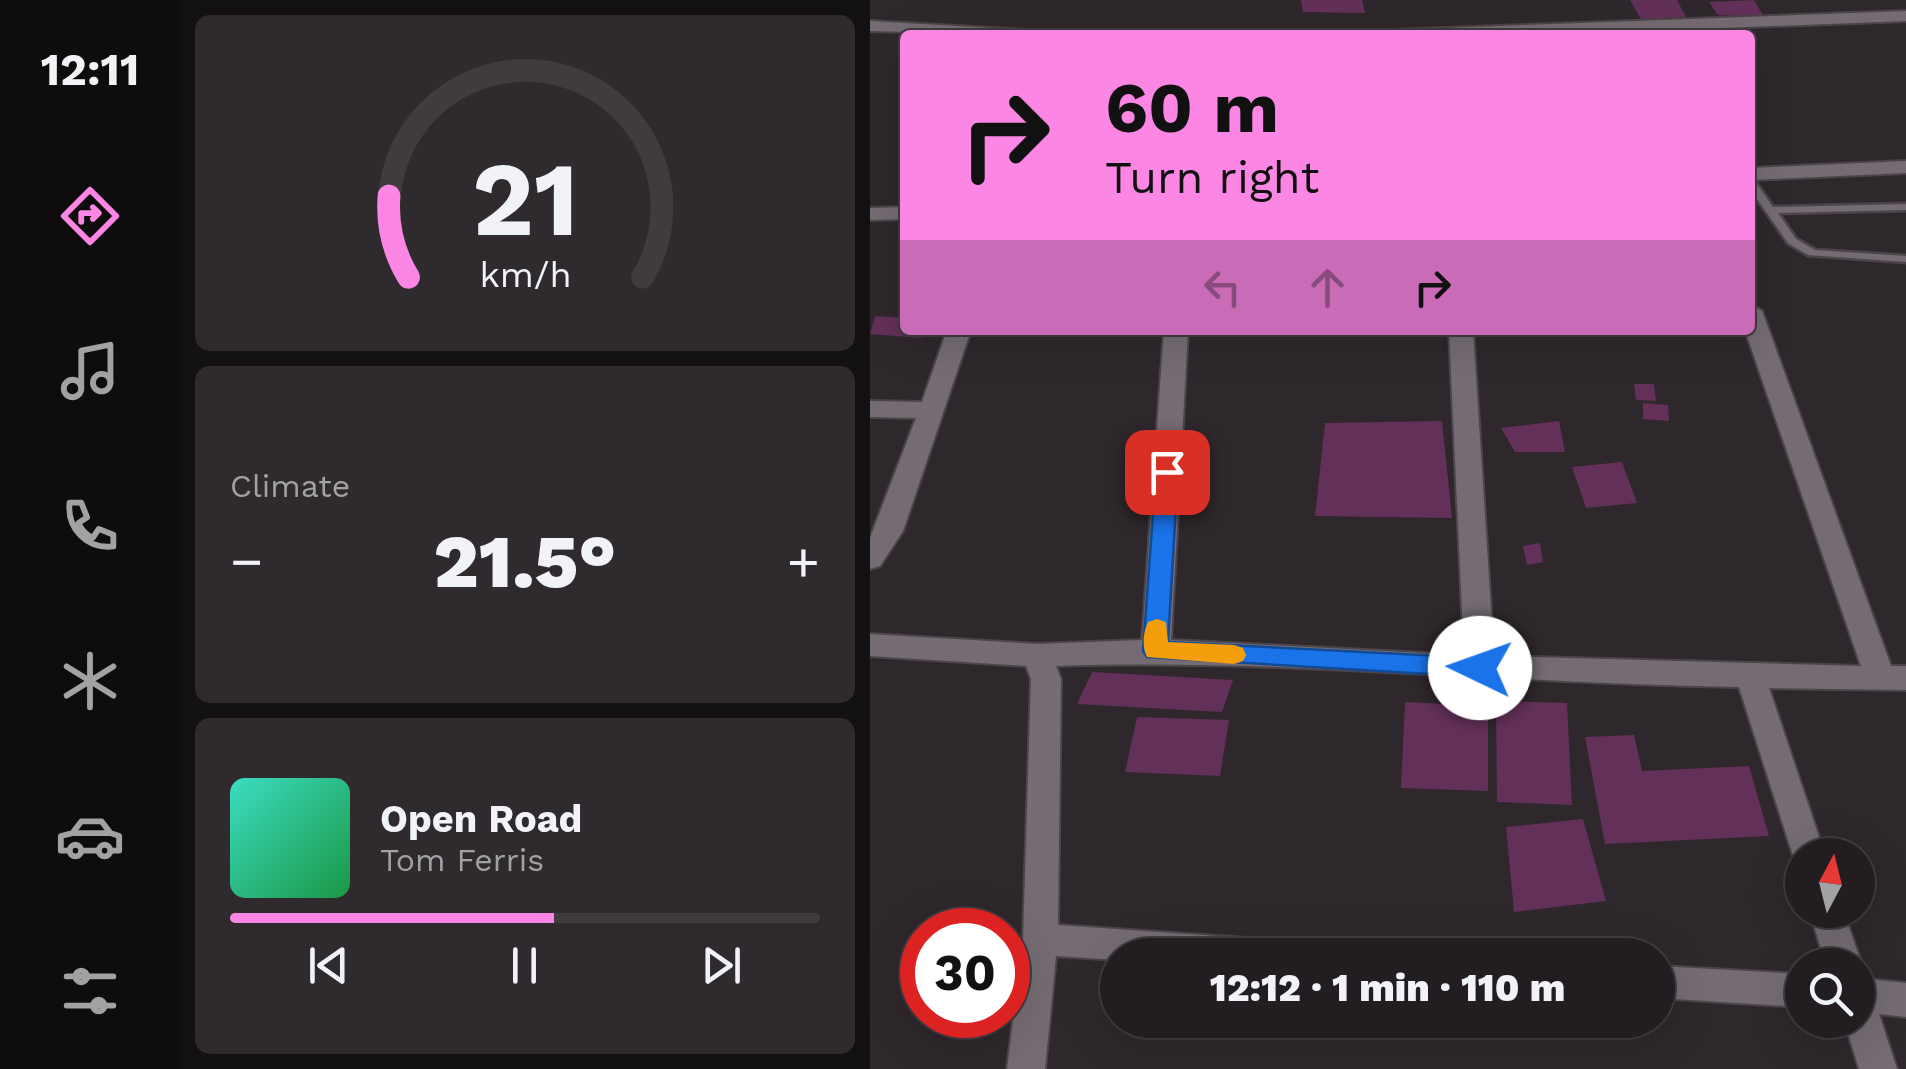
<!DOCTYPE html>
<html lang="en">
<head>
<meta charset="utf-8">
<style>
  :root { --surface:#221d21; --page:#2e2a2e; --text:#f1f3f6; --muted:#a2a2a5; --line:#3f3b3f; --accent:#fc86e4 }
  body { margin:0; font-family:"Work Sans",sans-serif; background:var(--page); color:var(--text); height:100vh; display:flex; flex-direction:column; font-size:38px; white-space:nowrap }
  * { box-sizing:border-box; margin:0 }
  p { font-size:32px; color:var(--muted) }
  .icon { flex:none; width:55px; height:55px; fill:none; stroke:currentColor; stroke-width:2; stroke-linecap:round; stroke-linejoin:round }
  .map { position:relative; flex:1; overflow:hidden }
  .drawer { display:flex; flex-direction:column; gap:15px; padding:15px; background:#131012; width:690px }
  .drawer>* { flex:none }
  .guide { position:absolute; left:30px; top:30px; width:855px; height:305px; border-radius:10px; box-shadow:0 10px 40px #0002,0 0 0 2px var(--line); background:#fc86e4; color:#111; overflow:hidden }
  .needle { width:65px; rotate:7deg }
  .buttons { position:absolute; left:915px; top:838px; display:grid; gap:20px }
  .buttons a { display:grid; place-items:center; width:90px; height:90px; border-radius:50%; background:var(--surface); box-shadow:0 10px 40px #0002,0 0 0 2px var(--line); font-size:50px }
  .speed { position:absolute; left:30px; top:908px; display:flex; gap:20px; font-size:50px; font-weight:700; text-align:center }
  .speed>* { display:grid; place-content:center; width:130px; height:130px; border-radius:50%; background:var(--surface); box-shadow:0 10px 40px #0002,0 0 0 2px var(--line); line-height:1 }
  .speed .limit { border:15px solid #d22; background:#fff; color:#111 }
  .pin { position:absolute; display:grid; place-items:center; width:85px; height:85px; color:#fff; margin:-42px; border-radius:20px; box-shadow:0 5px 15px #0006 }
  .me { position:absolute; width:110px; margin:-55px; rotate:273deg; stroke-linejoin:round; filter:drop-shadow(0 0 8px #0008) }
  .turn { display:flex; align-items:center; gap:35px; height:210px; padding:0 40px; font-size:45px }
  .turn .icon { width:130px; height:130px; stroke-width:2.5 }
  .turn b { display:block; font-size:70px; line-height:85px }
  .lanes { display:flex; align-items:center; height:95px; padding:0 40px; background:#0003; justify-content:center; gap:50px; direction:ltr }
  .lanes .off { opacity:.35 }
  .big { font-size:75px; font-weight:800; line-height:1.1 }
  .drawer .card { flex:1; display:flex; flex-direction:column; justify-content:center; gap:15px; min-width:0; padding:0 35px; border-radius:15px; background:var(--page) }
  .drawer .dial { align-items:center; gap:0 }
  .dial svg { height:260px; overflow:visible; fill:none; stroke:var(--line); stroke-width:7; stroke-linecap:round; text-anchor:middle }
  .dial text { fill:var(--text); stroke:none }
  .song { display:flex; align-items:center; gap:30px }
  .cover { width:120px; height:120px; border-radius:15px; background:linear-gradient(135deg,hsl(170 70% 55%),hsl(140 70% 35%)) }
  .played { height:10px; border-radius:5px; background:linear-gradient(90deg,var(--accent) 55%,var(--line) 55%) }
  .keys { display:flex; justify-content:space-around; direction:ltr }
  .heat { display:flex; justify-content:space-between; align-items:center; font-size:55px; direction:ltr }
  .trip { position:absolute; left:230px; top:938px; width:575px; height:100px; border-radius:50px; background:var(--surface); box-shadow:0 10px 40px #0002,0 0 0 2px var(--line); font-weight:800; line-height:100px; text-align:center }
  main { display:flex; flex:1; min-height:0 }
  .tab-bar { display:flex; flex-direction:column; width:180px; justify-content:space-around; align-items:center; background:#0e0c0d; color:var(--muted) }
  .tab-bar .icon { width:70px; height:70px }
  .tab-bar .on { color:var(--accent) }
  .tab-bar b { font-size:45px; color:var(--text) }
  .map>svg:first-child { display:block }
</style>
</head>
<body>
<main>
<nav class="tab-bar">
<b>12:11</b>
<svg class="icon on" aria-label="directions" viewBox="0 0 24 24"><path d="M12 3l9 9-9 9-9-9zM9 14v-3h6M13 9l2 2-2 2"/></svg>
<svg class="icon" aria-label="music" viewBox="0 0 24 24"><path d="M9 18V5l10-2v13"/><circle cx="6" cy="18" r="3"/><circle cx="16" cy="16" r="3"/></svg>
<svg class="icon" aria-label="phone" viewBox="0 0 24 24"><path d="M5 4h4l2 5-3 2q2 4 5 5l2-3 5 2v4C11 20 4 13 5 4z"/></svg>
<svg class="icon" aria-label="climate" viewBox="0 0 24 24"><path d="M12 3v18M4 7l16 10M4 17L20 7"/></svg>
<svg class="icon" aria-label="car" viewBox="0 0 24 24"><path d="M5 17H2v-5l4-1 3-4h7l3 4 3 1v5h-3M9 17h6M6 11h13"/><circle cx="7" cy="17" r="2"/><circle cx="17" cy="17" r="2"/></svg>
<svg class="icon" aria-label="filters" viewBox="0 0 24 24"><path d="M4 7h16M4 17h16"/><circle cx="9" cy="7" r="2"/><circle cx="15" cy="17" r="2"/></svg>
</nav>
<section class="drawer">
<div class="card dial"><svg viewBox="0 0 100 80">
<path d="M14 69A42 42 0 1 1 86 69"/>
<path d="M14 69A42 42 0 0 1 8 44" stroke="#fc86e4"/>
<text x="50" y="56" font-size="32" font-weight="700">21</text>
<text x="50" y="72" font-size="11">km/h</text>
</svg></div>
<div class="card"><p>Climate</p>
<div class="heat"><a>−</a><b class="big">21.5°</b><a>+</a></div>
</div>
<div class="card">
<div class="song"><i class="cover"></i><div><b>Open Road</b><p>Tom Ferris</p></div></div>
<div class="played"></div>
<div class="keys"><svg class="icon" aria-label="previous" viewBox="0 0 24 24"><path d="M18 5L8 12l10 7zM5 5v14"/></svg><svg class="icon" aria-label="pause" viewBox="0 0 24 24"><path d="M8 5v14M16 5v14"/></svg><svg class="icon" aria-label="next" viewBox="0 0 24 24"><path d="M6 5l10 7-10 7zM19 5v14"/></svg></div>
</div>
</section>
<div class="map">
<svg width="1036" height="1069" viewBox="0 0 1036 1069">
  <rect width="100%" height="100%" fill="#2e272c"/>
  <g fill="#633059">
    <path d="M431,0h61l3,13 -62,-1z"/>
    <path d="M760,0h47l9,17 -45,2z"/>
    <path d="M884,0l10,17 -46,-2 -9,-13z"/>
    <path d="M5,316l30,2v12h21l-5,8 -51,-4z"/>
    <path d="M764,384h20l2,17 -20,-1z"/>
    <path d="M773,403l25,2 1,16 -26,-2z"/>
    <path d="M572,421l10,97 -137,-2 10,-93z"/>
    <path d="M689,421l6,31h-50l-14,-24z"/>
    <path d="M752,462l15,41 -51,5 -14,-41z"/>
    <path d="M670,543l3,19 -16,3 -4,-19z"/>
    <path d="M222,672l141,8 -11,32 -145,-8z"/>
    <path d="M626,701l71,2 5,102 -75,-3z"/>
    <path d="M535,702l83,4v85l-87,-3z"/>
    <path d="M267,717l92,3 -9,56 -95,-4z"/>
    <path d="M764,735l8,36 107,-5 20,70 -164,8 -20,-107z"/>
    <path d="M713,819l23,82 -92,11 -8,-85z"/>
  </g>
  <g fill="none" stroke-linecap="round" stroke-linejoin="round">
    <g stroke="#4b4549" stroke-width="5">
      <path id="service" d="M880,179l4,1 19,27 133,-3v6l-128,3 18,26 19,11 91,6v6l-98,-7 -20,-12 -38,-54z"/>
    </g>
    <g stroke="#4b4549" stroke-width="4">
      <g id="minor">
        <path d="M1036,11v10l-367,14h-157l9,-5z"/>
        <path d="M0,21l155,9 9,5 -164,-4z"/>
        <path d="M1036,161v12l-156,7v-12z"/>
        <path d="M35,207v12l-35,1v-12z"/>
        <path d="M880,304l12,7 129,355h15v24l-137,-2 56,167h-23v12l-6,-2 -57,-178c-228,-3 -456,-29 -683,-21l5,13 -3,246 203,14 12,5 6,11h-161v5l-62,-4 -11,113h-38l16,-130 8,-260 -5,-13 -156,-10v-22l167,10 105,-4 22,-310h24l-17,310 293,15 -15,-325h24l21,326 367,10 -116,-336h5z"/>
        <path d="M77,330h24l-68,201 -23,35 -10,3v-31l46,-120 -46,-1v-16l52,1z"/>
        <path d="M939,910h34l19,55 -4,9v-9h-32z"/>
        <path d="M788,966l144,8v33l-144,-9z"/>
        <path d="M988,978l48,5v34l-27,-3 18,55h-38l-15,-49h14z"/>
      </g>
    </g>
    <use href="#service" fill="#746c72" fill-rule="evenodd"/>
    <use href="#minor" fill="#746c72" fill-rule="evenodd"/>
  </g>
  <path fill="#1a73e8" stroke="#114b97" stroke-width="2.5" d="M297,465l11,7 -10,170 312,16 9,3 3,7 -3,6 -9,3 -333,-20 -4,-6 13,-179z"/>
  <path fill="#f59e0b" d="M287,619l9,3 2,20 66,3 9,3 3,7 -3,6 -9,3 -87,-7c-5,-10 -4,-25 1,-35z"/>
</svg>
<div class="buttons">
<a><svg class="needle" viewBox="-14 -14 28 28"><path d="M0-13l5 13h-10z" fill="#e53935"/><path d="M0 13l5-13h-10z" fill="#a2a2a5"/></svg></a>
<a><svg class="icon" aria-label="search" viewBox="0 0 24 24"><circle cx="10" cy="10" r="6"/><path d="M15 15l6 6"/></svg></a>
</div>
<div class="speed"><div class="limit">30</div></div>
<div class="pin" style="left:297px;top:472px;background:#d93025"><svg class="icon" aria-label="arrive" viewBox="0 0 24 24"><path d="M6 21V4h12l-3 4 3 4H6"/></svg></div>
<svg class="me" style="left:610px;top:668px" viewBox="-20 -20 40 40"><circle r="19" fill="#fff"/><path d="M0-13L10 11 0 6-10 11z" fill="#1a73e8"/></svg>
<div class="trip">12:12 · 1 min · 110 m</div>
<div class="guide">
<div class="turn"><svg class="icon" aria-label="right" viewBox="0 0 24 24"><path d="M7 20v-9h11M14 6l5 5-5 5"/></svg><div><b>60 m</b>Turn right</div></div>
<div class="lanes"><svg class="icon off" aria-label="left" viewBox="0 0 24 24"><path d="M17 20v-9H6M10 6l-5 5 5 5"/></svg><svg class="icon off" aria-label="ahead" viewBox="0 0 24 24"><path d="M12 20V5M6 11l6-6 6 6"/></svg><svg class="icon" aria-label="right" viewBox="0 0 24 24"><path d="M7 20v-9h11M14 6l5 5-5 5"/></svg></div>
</div>
</div>
</main>
</body>
</html>
